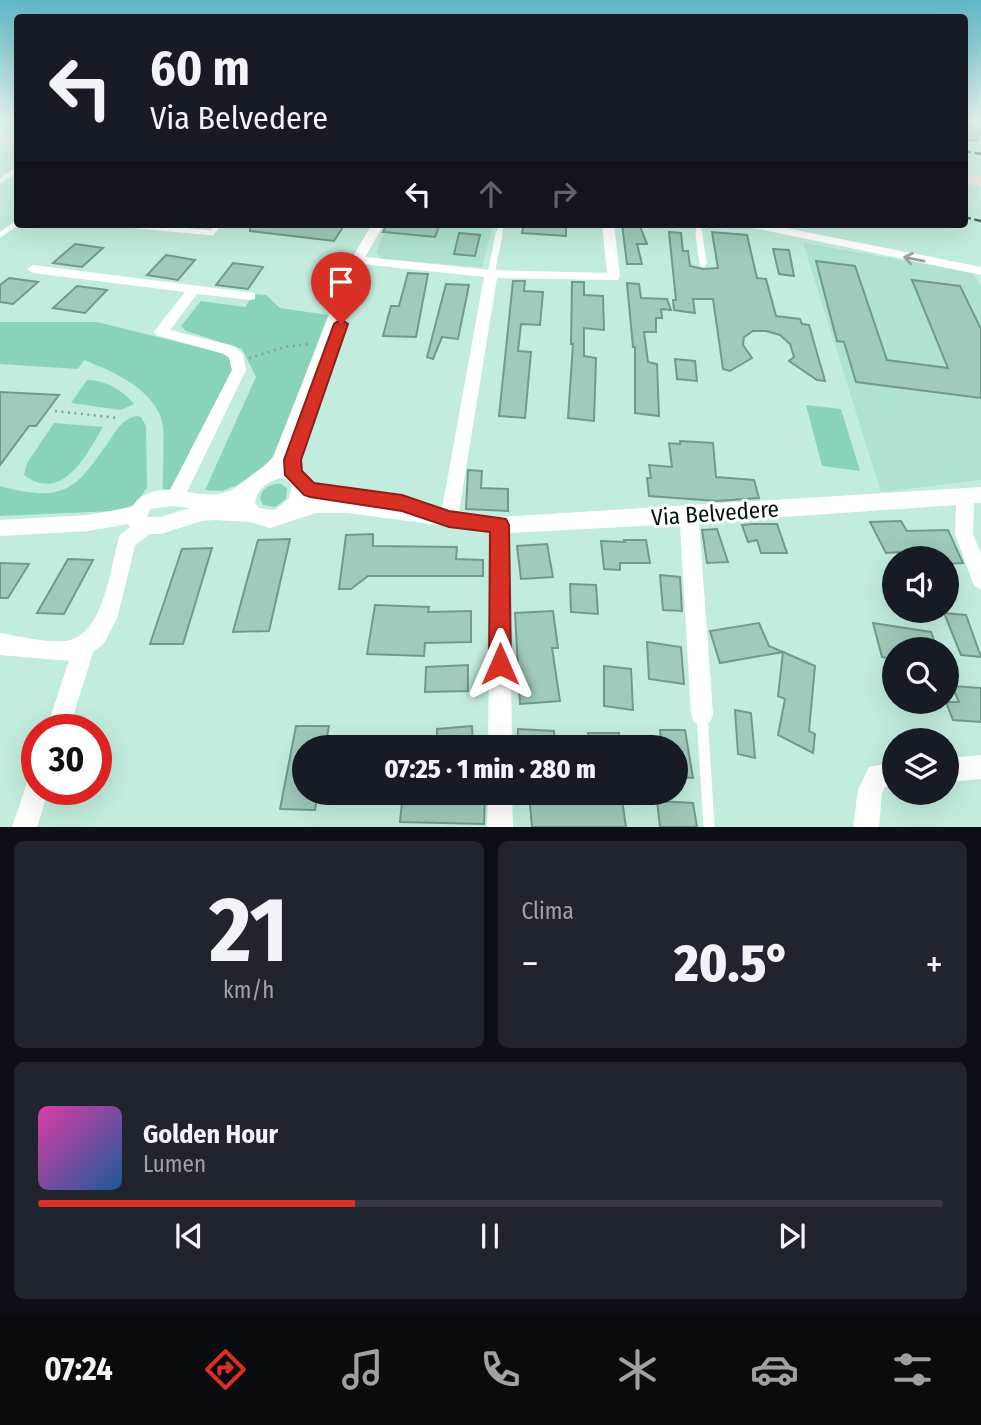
<!DOCTYPE html>
<html lang="it">
<head>
<meta charset="utf-8">
<style>
  :root { --surface:#171b24; --page:#20242c; --text:#f1f3f6; --muted:#9ea1a6; --line:#363941; --accent:#d93025 }
  body { margin:0; font-family:"Fira Sans Condensed",sans-serif; background:var(--page); color:var(--text); height:100vh; display:flex; flex-direction:column; font-size:26px; white-space:nowrap }
  * { box-sizing:border-box; margin:0 }
  p { font-size:23px; color:var(--muted) }
  .icon { flex:none; width:38px; height:38px; fill:none; stroke:currentColor; stroke-width:2; stroke-linecap:round; stroke-linejoin:round }
  .map { position:relative; height:827px; overflow:hidden }
  .side { display:flex; flex-direction:column; gap:14px; padding:14px; background:#0d0f14; flex:1 }
  .side>* { flex:none }
  .banner { position:absolute; left:14px; top:14px; width:954px; height:214px; border-radius:7px; box-shadow:0 7px 28px #0002; background:#171b24; color:var(--text); overflow:hidden }
  .tools { position:absolute; left:882px; top:546px; display:grid; gap:14px }
  .tools a { display:grid; place-items:center; width:77px; height:77px; border-radius:50%; background:var(--surface); box-shadow:0 7px 28px #0002; font-size:35px }
  .speed { position:absolute; left:21px; top:714px; display:flex; gap:14px; font-size:35px; font-weight:700; text-align:center }
  .speed>* { display:grid; place-content:center; width:91px; height:91px; border-radius:50%; background:var(--surface); box-shadow:0 7px 28px #0002; line-height:1 }
  .speed .limit { border:10px solid #d22; background:#fff; color:#111 }
  .pin { position:absolute; display:grid; place-items:center; width:60px; height:60px; color:#fff; margin:-72px -30px; border-radius:50% 50% 50% 0; rotate:-45deg; box-shadow:0 0 7px #0007 }
  .pin .icon { rotate:45deg }
  .me { position:absolute; width:77px; margin:-38px; rotate:0deg; stroke-linejoin:round; filter:drop-shadow(0 0 5px #0008) }
  .turn { display:flex; align-items:center; gap:24px; height:147px; padding:0 21px; font-size:32px }
  .turn .icon { width:91px; height:91px; stroke-width:2.5 }
  .turn b { display:block; font-size:49px; line-height:60px }
  .lanes { display:flex; align-items:center; height:66px; padding:0 21px; background:#0003; justify-content:center; gap:35px; direction:ltr }
  .lanes .off { opacity:.35 }
  .big { font-size:52px; font-weight:800; line-height:1.1 }
  .side .widget { flex:1; display:flex; flex-direction:column; justify-content:center; gap:10px; min-width:0; padding:0 24px; border-radius:10px; background:var(--page) }
  .side .dial { align-items:center; gap:0 }
  .dial b { font-size:91px; line-height:1 }
  .song { display:flex; align-items:center; gap:21px }
  .cover { width:84px; height:84px; border-radius:10px; background:linear-gradient(135deg,hsl(320 70% 55%),hsl(210 70% 35%)) }
  .played { height:7px; border-radius:4px; background:linear-gradient(90deg,var(--accent) 35%,var(--line) 35%) }
  .keys { display:flex; justify-content:space-around; direction:ltr }
  .heat { display:flex; justify-content:space-between; align-items:center; font-size:38px; direction:ltr }
  .side .tiles { flex:1; display:grid; gap:14px; grid-template-columns:1fr 1fr }
  .widget:last-child { grid-column:span 2 }
  .trip { position:absolute; left:292px; top:735px; width:396px; height:70px; border-radius:35px; background:var(--surface); box-shadow:0 7px 28px #0002; font-weight:800; line-height:70px; text-align:center }
  .tabs { display:flex; height:112px; justify-content:space-around; align-items:center; background:#090b0e; color:var(--muted) }
  .tabs .icon { width:49px; height:49px }
  .tabs .on { color:var(--accent) }
  .tabs b { font-size:32px; color:var(--text) }
  .map>svg:first-child { display:block }
</style>
</head>
<body>
<div class="map">
<svg width="981" height="827" viewBox="0 0 981 827">
  <rect width="100%" height="100%" fill="#c2edde"/>
  <g fill="#afe3d0">
    <path d="M388,224h105l-11,43 -101,-8 -5,-7z"/>
    <path d="M803,243l169,29 9,14v194l-100,12z"/>
  </g>
  <g fill="#89d3ba">
    <path d="M254,294l12,1 14,13 48,7 -50,132 -8,15 -33,23 -15,6 -17,-1 51,-113 -14,-28 -56,-18 -5,-5 20,-25 44,6z"/>
    <path d="M0,322h97l125,31 8,6 3,13 -59,118 -11,-1c-1,-17 3,-57 -2,-71 -11,-31 -49,-47 -77,-58l-6,9 -78,-5z"/>
    <path d="M87,380c19,0 35,10 47,24l-13,6 -50,-7z"/>
    <path d="M806,405l35,4 19,62 -38,-5z"/>
    <path d="M136,416l5,1 5,9 1,62 -13,17 -20,6 -114,5v-30c66,18 76,3 112,-49 6,-10 12,-18 24,-21z"/>
    <path d="M54,423l49,4c-17,28 -40,77 -79,48l3,-12z"/>
    <path d="M281,484l6,4 -1,11 -11,8 -12,-2 -3,-7c2,-10 11,-15 21,-14z"/>
  </g>
  <g fill="#a0cabb" stroke="#719a8c" stroke-width="2">
    <path d="M964,120l16,11 -2,10 -14,-1z"/>
    <path d="M250,224h95l-11,17 -84,-10z"/>
    <path d="M387,224h53l-5,13 -52,-5z"/>
    <path d="M524,224l42,3v9l-44,-3z"/>
    <path d="M622,224h17l8,20h-10l5,20h-15z"/>
    <path d="M669,232l12,1 2,18h5l2,15 13,3 15,-1 -6,-36 35,3 10,43 9,1 10,37 24,3 2,5 7,1 16,56 -8,-1 -28,-19 5,-4 -4,-13 -10,-9 -14,-4h-13l-9,6 -1,8 9,13 -22,13 -7,-2 -10,-70h-20l2,14 -21,-3 -1,-10h3z"/>
    <path d="M459,233l21,2 -5,21 -21,-2z"/>
    <path d="M75,244l28,4 -21,19 -29,-4z"/>
    <path d="M773,249l16,1 5,26 -15,-2z"/>
    <path d="M166,255l29,5 -17,20 -31,-5z"/>
    <path d="M816,261l39,5 32,94 61,8 -36,-88 48,6 21,43v69l-125,-16 -12,-40 -7,-1z"/>
    <path d="M233,263l30,4 -15,22 -32,-4z"/>
    <path d="M408,273l20,1 -12,63 -33,-1 8,-30h8z"/>
    <path d="M9,278l29,4 -25,22 -13,-2v-17z"/>
    <path d="M513,281h12l-1,10 19,1 -3,33 -19,-1 -3,27 13,1 -6,66 -26,-2z"/>
    <path d="M572,282h12v13l19,1 1,34 -20,-2v28l12,2 -2,63 -26,-3 5,-74h-2z"/>
    <path d="M627,283l12,1 2,14 26,1 4,11 -10,-1 1,9h-6v14h-12l4,30 9,2 2,52 -24,-3v-66h-2z"/>
    <path d="M446,284l23,1 -11,54 -16,-2 -9,22 -6,-2z"/>
    <path d="M77,286l30,4 -22,23 -32,-5z"/>
    <path d="M675,359l20,2 2,20 -20,-2z"/>
    <path d="M0,392l59,3 -23,31h-7l-29,39z"/>
    <path d="M680,441l33,2 3,34 38,3 5,18 -42,3 -68,-5 -2,-18h4l-2,-13 23,2 -3,-24 11,1z"/>
    <path d="M468,470l14,1 -1,17 27,1v22l-42,-2z"/>
    <path d="M901,521l6,10 41,-1 15,33 -16,1v-6h-8l-4,-8 -49,3 -16,-31z"/>
    <path d="M752,524h25l10,29h-26l-4,-13 -9,2 -6,-17z"/>
    <path d="M717,529l11,33 -21,1 -5,-33z"/>
    <path d="M373,534v12l84,1 -1,12 27,1v16h-115l-17,13h-12l7,-54z"/>
    <path d="M290,539l-21,92 -36,1 25,-92z"/>
    <path d="M624,540h22l4,23h-30v7l-16,-1 -3,-28 24,1z"/>
    <path d="M547,544l6,33 -32,2 -4,-33z"/>
    <path d="M212,548l-29,96h-33l32,-95z"/>
    <path d="M68,559l25,1 -29,54 -27,-1z"/>
    <path d="M0,563l29,1 -21,34h-8z"/>
    <path d="M660,575l20,2 2,34 -19,-1z"/>
    <path d="M570,584l26,1 2,29 -27,-2z"/>
    <path d="M375,605l54,2 -1,5 43,-1v31l-46,1 -1,13 -57,-2z"/>
    <path d="M553,611l5,37h-6l8,53 -40,3 -5,-91z"/>
    <path d="M944,613l22,2 15,42 -20,-2z"/>
    <path d="M759,623l10,23 14,6 -63,11 -10,-32z"/>
    <path d="M873,623l58,9 6,17h-43v10l-12,-2z"/>
    <path d="M647,642l34,5 3,37 -35,-5z"/>
    <path d="M783,652l32,14 -6,65 6,3 -2,19 -35,-18 7,-36 -7,-3z"/>
    <path d="M468,665v26l-43,1 1,-25z"/>
    <path d="M604,666l27,3 2,41 -29,-4z"/>
    <path d="M952,686l29,2v34l-28,-2 -7,-18h13z"/>
    <path d="M735,710l16,3 4,45 -17,-4z"/>
    <path d="M296,726h33l-4,21h-21v46h14l-3,17 -35,-1z"/>
    <path d="M472,726l1,21h-36v-18z"/>
    <path d="M518,729l36,2 1,16h-38z"/>
    <path d="M660,730h25l8,48 -17,-1v-30h-14z"/>
    <path d="M588,733h31l2,14h-32z"/>
    <path d="M403,793h82l-1,31 -84,-2z"/>
    <path d="M554,793h67l5,34h-94l-3,-33z"/>
    <path d="M657,801l36,2 4,24h-37z"/>
  </g>
  <g fill="none" stroke-linecap="round" stroke-linejoin="round">
    <g stroke="#80a296" stroke-width="2.5" stroke-dasharray="2 4.5" stroke-linecap="butt">
      <path d="M249,358l36,-11 25,-3"/>
      <path d="M55,411l63,7"/>
    </g>
    <g stroke="#fff" stroke-width="5">
      <path d="M0,181l18,-12"/>
      <path d="M117,224l95,9 7,-9"/>
      <path d="M698,224l2,12"/>
      <path d="M0,235l18,-13"/>
      <path d="M499,236l2,-12"/>
    </g>
    <g stroke="#fff" stroke-width="7">
      <path d="M699,234l4,29"/>
      <path d="M491,274l8,-40"/>
    </g>
    <path stroke="#fff" stroke-width="11" d="M702,714l7,113"/>
    <g fill="#fff" fill-rule="evenodd">
      <path d="M372,224h12l-19,33 126,13 116,3 -5,-49h12l6,53 -2,3 -121,-2 -38,233 41,6 481,-30v16h-7l-1,31 8,20v35l-7,-3 -19,-52 1,-29 -257,18 14,191 -3,8 -8,3 -8,-3 -3,-8 -11,-190 -171,9 3,214h-24l3,-215 -143,-19h-32l-46,15 -20,-6 -36,-2 -13,1 -40,13h-12l-14,12 -18,73 -13,24 -11,9 -24,78h-23l23,-69 -69,-6v-22c18,3 47,10 65,8 38,-4 45,-70 53,-100l2,-6 10,-8 -2,-3 -40,7 -88,5v-16l88,-5 44,-8c9,-14 22,-17 38,-17l62,-120 -3,-13 -5,-3 -68,-19 -2,-3 2,-3 29,-37 -152,-19 -6,-4 6,-4 222,28v6l-5,1 -53,-6 -27,36 64,16 9,8 3,16 -59,122c32,5 40,4 64,-16 9,-7 15,-11 22,-19l78,-197zM362,264l122,13 -42,232 -83,-11 2,-3 -3,-5 -45,-7 -11,-10 -1,-13 13,-37 -2,-5 -7,-1zM280,478l6,1 6,7 -3,12 -14,12 -16,-2 -4,-5c2,-14 12,-21 25,-25zM172,506l18,2 -29,9h-14l3,-8z"/>
      <path d="M743,224h23l215,43v8l-232,-48z"/>
      <path d="M981,755v24l-34,3v-24z"/>
      <path d="M894,762v24l-9,1 -3,6 -3,34h-26l5,-37 11,-23z"/>
      <path d="M37,777v12h12l-12,38h-25l16,-47z"/>
      <path d="M488,793h24l1,34h-26z"/>
    </g>
    <g fill="#fbdfdd" fill-rule="evenodd">
      <path d="M0,135l18,1v8l-18,-1z"/>
      <path d="M964,173l17,3v10l-17,-3z"/>
    </g>
    <g stroke="#354c44" stroke-width="2.5" stroke-dasharray="7 3.5" stroke-linecap="butt">
      <path d="M964,151l17,3"/>
      <path d="M964,217l17,4"/>
    </g>
  </g>
  <defs><path id="oneway-shaft" d="M-6 0H5M1.5-3L5.5 0L1.5 3" fill="none" stroke-width="1.6" stroke-linecap="round" stroke-linejoin="round" transform="scale(1.75)"/></defs>
  <use stroke="#9ba19f" href="#oneway-shaft" transform="translate(914 259) rotate(-169)"/>
  <linearGradient id="sky" x2="0" y2="1"><stop stop-color="#5fb8c8"/><stop offset="0.51" stop-color="#e4f7f0"/><stop offset="1" stop-color="#e4f7f0" stop-opacity="0"/></linearGradient>
  <rect width="981" height="236" fill="url(#sky)"/>
  <path fill="#d93025" stroke="#8d1f18" stroke-width="2" d="M341,319l7,5 -47,136 1,11 12,12 88,12 47,16 57,8 3,6 2,139 -3,8 -8,3 -8,-3 -3,-8 1,-132 -41,-5 -47,-16 -92,-14 -6,-2 -19,-20 -1,-15 50,-136z"/>
  <g text-anchor="middle" dominant-baseline="central" stroke-width="6" stroke-linejoin="round" paint-order="stroke">
    <g font-size="23" fill="#05140f" stroke="#fff">
      <text transform="translate(715 513) rotate(-4)">Via Belvedere</text>
    </g>
  </g>
</svg>
<div class="tools">
<a><svg class="icon" aria-label="sound" viewBox="0 0 24 24"><path d="M4 9h4l5-4v14l-5-4H4zM17 9q2 3 0 6"/></svg></a>
<a><svg class="icon" aria-label="search" viewBox="0 0 24 24"><circle cx="10" cy="10" r="6"/><path d="M15 15l6 6"/></svg></a>
<a><svg class="icon" aria-label="layers" viewBox="0 0 24 24"><path d="M12 4l9 5-9 5-9-5zM3 14l9 5 9-5"/></svg></a>
</div>
<div class="speed"><div class="limit">30</div></div>
<div class="pin" style="left:341px;top:324px;background:#d93025"><svg class="icon" aria-label="arrive" viewBox="0 0 24 24"><path d="M6 21V4h12l-3 4 3 4H6"/></svg></div>
<svg class="me" style="left:500px;top:664px" viewBox="-20 -20 40 40"><path d="M0-17L14 15 0 8-14 15z" fill="#d93025" stroke="#fff" stroke-width="4"/></svg>
<div class="trip">07:25 · 1 min · 280 m</div>
<div class="banner">
<div class="turn"><svg class="icon" aria-label="left" viewBox="0 0 24 24"><path d="M17 20v-9H6M10 6l-5 5 5 5"/></svg><div><b>60 m</b>Via Belvedere</div></div>
<div class="lanes"><svg class="icon" aria-label="left" viewBox="0 0 24 24"><path d="M17 20v-9H6M10 6l-5 5 5 5"/></svg><svg class="icon off" aria-label="ahead" viewBox="0 0 24 24"><path d="M12 20V5M6 11l6-6 6 6"/></svg><svg class="icon off" aria-label="right" viewBox="0 0 24 24"><path d="M7 20v-9h11M14 6l5 5-5 5"/></svg></div>
</div>
</div>
<section class="side">
<div class="tiles">
<div class="widget dial"><b>21</b><p>km/h</p></div>
<div class="widget"><p>Clima</p>
<div class="heat"><a>−</a><b class="big">20.5°</b><a>+</a></div>
</div>
<div class="widget">
<div class="song"><i class="cover"></i><div><b>Golden Hour</b><p>Lumen</p></div></div>
<div class="played"></div>
<div class="keys"><svg class="icon" aria-label="previous" viewBox="0 0 24 24"><path d="M18 5L8 12l10 7zM5 5v14"/></svg><svg class="icon" aria-label="pause" viewBox="0 0 24 24"><path d="M8 5v14M16 5v14"/></svg><svg class="icon" aria-label="next" viewBox="0 0 24 24"><path d="M6 5l10 7-10 7zM19 5v14"/></svg></div>
</div>
</div>
</section>
<nav class="tabs">
<b>07:24</b>
<svg class="icon on" aria-label="directions" viewBox="0 0 24 24"><path d="M12 3l9 9-9 9-9-9zM9 14v-3h6M13 9l2 2-2 2"/></svg>
<svg class="icon" aria-label="music" viewBox="0 0 24 24"><path d="M9 18V5l10-2v13"/><circle cx="6" cy="18" r="3"/><circle cx="16" cy="16" r="3"/></svg>
<svg class="icon" aria-label="phone" viewBox="0 0 24 24"><path d="M5 4h4l2 5-3 2q2 4 5 5l2-3 5 2v4C11 20 4 13 5 4z"/></svg>
<svg class="icon" aria-label="climate" viewBox="0 0 24 24"><path d="M12 3v18M4 7l16 10M4 17L20 7"/></svg>
<svg class="icon" aria-label="car" viewBox="0 0 24 24"><path d="M5 17H2v-5l4-1 3-4h7l3 4 3 1v5h-3M9 17h6M6 11h13"/><circle cx="7" cy="17" r="2"/><circle cx="17" cy="17" r="2"/></svg>
<svg class="icon" aria-label="filters" viewBox="0 0 24 24"><path d="M4 7h16M4 17h16"/><circle cx="9" cy="7" r="2"/><circle cx="15" cy="17" r="2"/></svg>
</nav>
</body>
</html>
